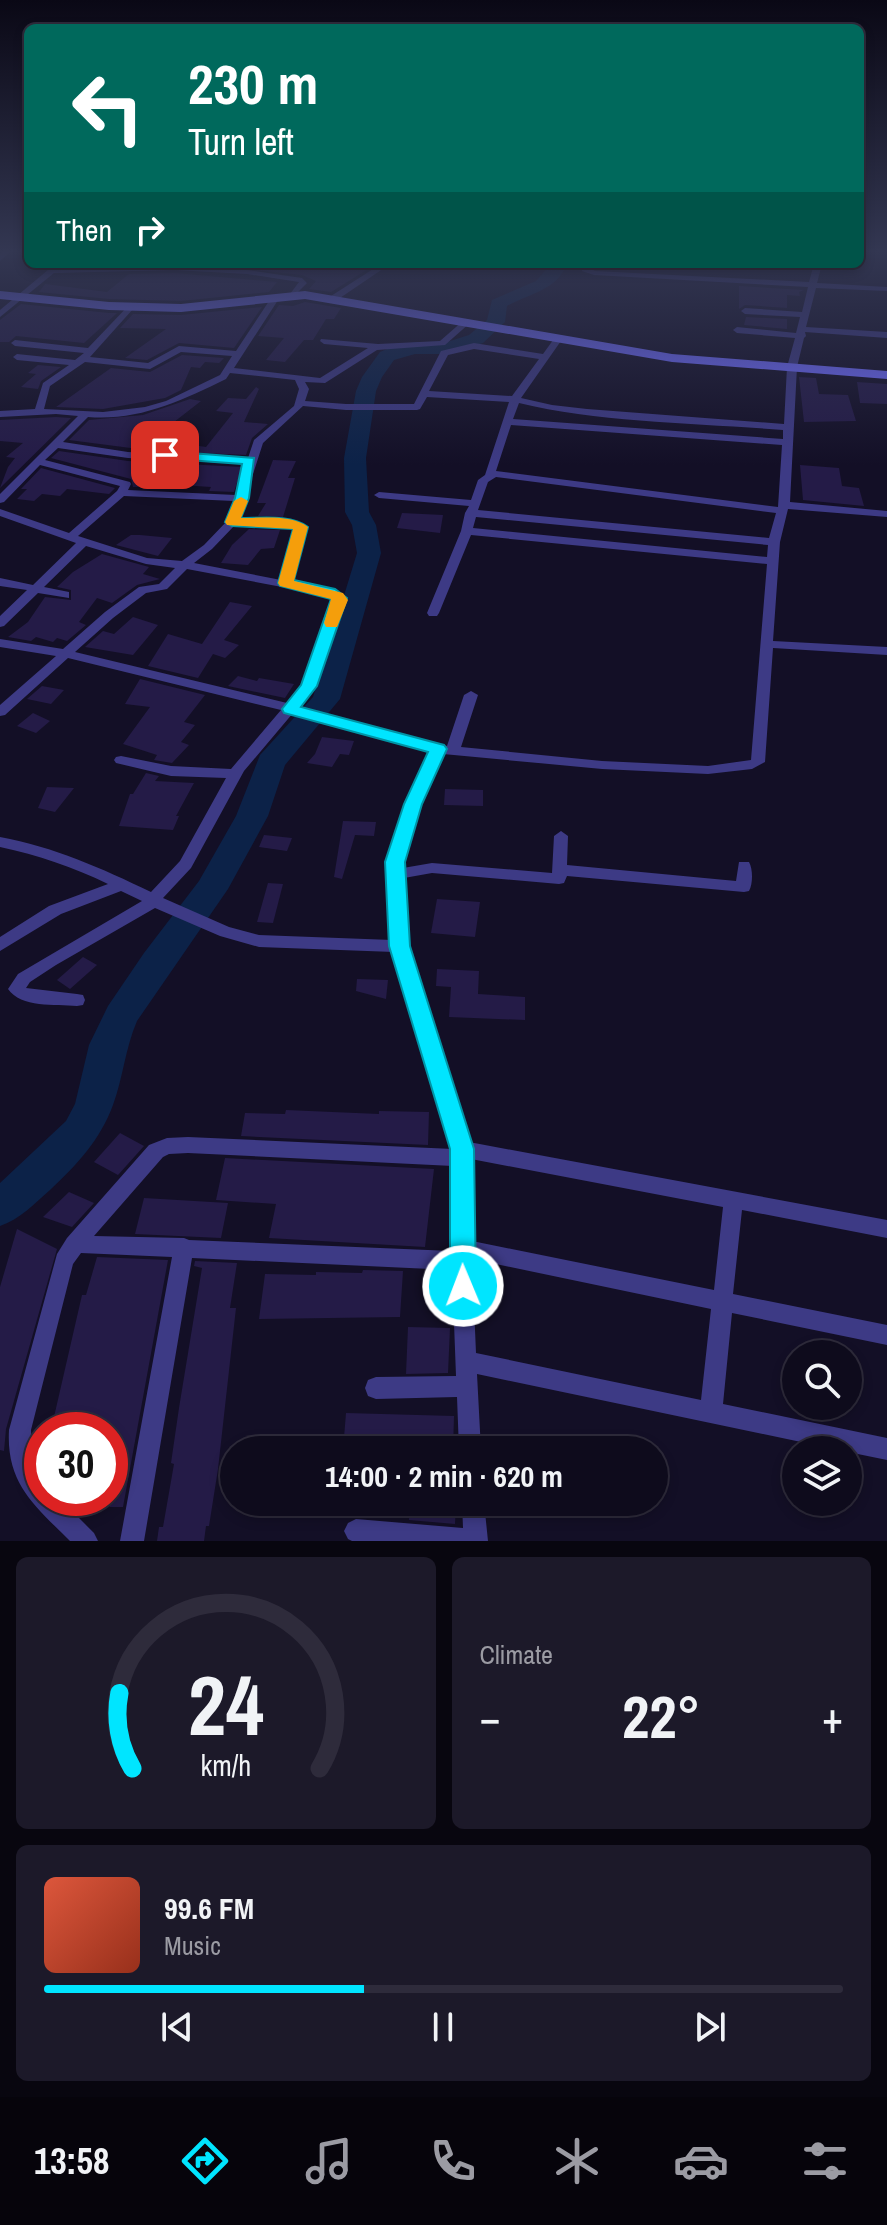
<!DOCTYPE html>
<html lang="en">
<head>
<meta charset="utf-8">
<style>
  :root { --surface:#0e0b1c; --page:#1c1929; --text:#f1f3f6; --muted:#9b9ba3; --line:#2e2b3b; --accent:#00e5ff }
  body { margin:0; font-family:"Archivo Narrow",sans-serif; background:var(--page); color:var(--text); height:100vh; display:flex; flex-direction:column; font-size:30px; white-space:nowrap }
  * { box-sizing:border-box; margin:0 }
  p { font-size:26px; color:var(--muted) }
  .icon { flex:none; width:44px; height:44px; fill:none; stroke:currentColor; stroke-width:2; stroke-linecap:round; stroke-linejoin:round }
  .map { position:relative; height:1541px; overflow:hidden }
  .panel { display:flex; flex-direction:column; gap:16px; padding:16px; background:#08060f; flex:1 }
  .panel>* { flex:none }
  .banner { position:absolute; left:24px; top:24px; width:840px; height:244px; border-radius:12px; box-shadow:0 4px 12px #0003,0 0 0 2px var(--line); background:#00695c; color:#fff; overflow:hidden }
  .controls { position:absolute; left:782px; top:1340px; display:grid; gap:16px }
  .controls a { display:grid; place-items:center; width:80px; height:80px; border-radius:50%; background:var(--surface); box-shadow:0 4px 12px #0003,0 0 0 2px var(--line); font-size:40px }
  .speed { position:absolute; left:24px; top:1412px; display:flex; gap:16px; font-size:40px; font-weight:700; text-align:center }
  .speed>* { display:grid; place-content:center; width:104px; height:104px; border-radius:50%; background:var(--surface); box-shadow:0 4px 12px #0003,0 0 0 2px var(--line); line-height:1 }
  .speed .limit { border:12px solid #d22; background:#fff; color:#111 }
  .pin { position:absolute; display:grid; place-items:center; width:68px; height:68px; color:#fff; margin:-34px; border-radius:16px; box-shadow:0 4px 12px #0006 }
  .me { position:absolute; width:88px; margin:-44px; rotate:359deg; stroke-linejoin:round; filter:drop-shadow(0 0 6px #0008) }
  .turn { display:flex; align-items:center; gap:28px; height:168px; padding:0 32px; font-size:36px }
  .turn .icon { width:104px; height:104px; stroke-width:2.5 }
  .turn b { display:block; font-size:56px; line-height:68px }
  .then { display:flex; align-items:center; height:76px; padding:0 32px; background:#0003; gap:16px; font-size:30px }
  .big { font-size:60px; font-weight:800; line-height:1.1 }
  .panel .tile { flex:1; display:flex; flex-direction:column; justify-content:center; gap:12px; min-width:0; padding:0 28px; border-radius:12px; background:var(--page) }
  .panel .dial { align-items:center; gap:0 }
  .dial svg { height:208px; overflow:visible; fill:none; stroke:var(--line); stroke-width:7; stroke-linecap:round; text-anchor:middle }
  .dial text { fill:var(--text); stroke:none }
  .song { display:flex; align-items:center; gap:24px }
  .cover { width:96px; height:96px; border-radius:12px; background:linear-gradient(135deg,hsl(10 70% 55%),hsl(10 70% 35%)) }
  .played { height:8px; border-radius:4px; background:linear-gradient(90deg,var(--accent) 40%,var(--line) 40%) }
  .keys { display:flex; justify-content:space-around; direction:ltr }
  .heat { display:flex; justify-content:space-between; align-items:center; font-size:44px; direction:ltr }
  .panel .tiles { flex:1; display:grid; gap:16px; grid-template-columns:1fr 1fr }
  .tile:last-child { grid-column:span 2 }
  .trip { position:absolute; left:220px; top:1436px; width:448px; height:80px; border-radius:40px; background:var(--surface); box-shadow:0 4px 12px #0003,0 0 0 2px var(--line); font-weight:800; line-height:80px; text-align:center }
  .tabs { display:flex; height:128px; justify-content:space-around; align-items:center; background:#06040b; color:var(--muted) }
  .tabs .icon { width:56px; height:56px }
  .tabs .active { color:var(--accent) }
  .tabs b { font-size:36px; color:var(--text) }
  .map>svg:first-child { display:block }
</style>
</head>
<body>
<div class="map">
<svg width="887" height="1541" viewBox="0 0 887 1541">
  <rect width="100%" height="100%" fill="#130f26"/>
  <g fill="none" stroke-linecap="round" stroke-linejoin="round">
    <path fill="#0c2248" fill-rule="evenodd" d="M551,264h16c-11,27 -37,29 -60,42l-2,16 -22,21 -34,11h-34l-21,6 -12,17 -6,14 -10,67 3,54 7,13 5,28 -41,146 -55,66 -17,51 -40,73 -91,132c-12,28 -14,57 -24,84 -13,35 -36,60 -63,85 -16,14 -30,29 -50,36v-43l66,-62 9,-17 14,-59 19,-39 36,-53 55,-72 37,-65 24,-61 53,-58 44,-144 -5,-28 -7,-13 -1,-54 12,-67 6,-14 18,-25 7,-3 28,-7h32l22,-7 18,-15 5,-20 44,-19z"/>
  </g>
  <g fill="#241b47">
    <path d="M218,264l18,2h137l-42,26 -22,-3 7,-8 -14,-6 -96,-10z"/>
    <path d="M175,273l102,9 -8,10 -88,9 -72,-2 -70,-7 6,-8 62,8 22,-18z"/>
    <path d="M739,286l65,4 -5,2 1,4 -13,-1v13l-42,-3 -6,4z"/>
    <path d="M305,302l36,6 -7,11h-8l-13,21h-9l-19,22 -19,-2 18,-22 -26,-2 21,-31 14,1z"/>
    <path d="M21,304l88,9h8l-33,30 -68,-7 -7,6h-9v-22z"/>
    <path d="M262,307l-28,41 -55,-5 -32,17 -22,-2 41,-29 -46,-1 13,-14 48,1z"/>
    <path d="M746,317l41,2v10l-43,-4z"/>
    <path d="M182,355l42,3 -5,5 -14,-1 -5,6 -9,-1 -10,23 -16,8 -62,11 -47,-2 55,-39 39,4z"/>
    <path d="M38,365l23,2 -20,14 -3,8 -17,-2 15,-13 -8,-1z"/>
    <path d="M799,377l17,1 3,16 29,1 8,26 -52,1z"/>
    <path d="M857,382l30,2v20l-27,-1z"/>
    <path d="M256,387l3,2 -15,33 24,2 -16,14 -6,17 -66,-3 6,-8 20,3 27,-34 -17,-2 12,-13 18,1z"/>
    <path d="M190,399l11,2 -36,28 -5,-1 -14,22 -77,-10 20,-20 54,-5z"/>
    <path d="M56,417l15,1 -71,70 8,-21 7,-9 -9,-1 17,-14 -23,-2v-21z"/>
    <path d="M59,451l69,10 114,6 -8,25 -25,-1 2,-4 -46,-3 -7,-10 -20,13h-5l-2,-8 -80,-21z"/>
    <path d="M273,460l23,1 -8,17h7l-12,39 -25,-1 8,-13h-9z"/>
    <path d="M800,465l39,3 3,18 17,2 5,18 -61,-6z"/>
    <path d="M41,468l74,20 -6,6 -42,-5 -7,7 -18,-2 -8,7 -17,-2 10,-10h-6z"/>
    <path d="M402,513l41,2 -3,18 -43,-5z"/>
    <path d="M249,529l31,1 -6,18 -13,1 -13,16 -27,-2 11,-18z"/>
    <path d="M131,535h9l32,3 -14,18 -42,-11z"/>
    <path d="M102,554l47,13 -6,7 17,5 -23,6 -25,18 -15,-5 -18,24 7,3 -19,16 -10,-3 -4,4 -17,-5 -5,4 -23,-4 20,-15 17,-25 26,3v-10l-14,-3 16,-15z"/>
    <path d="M230,602l22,4 -28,34 15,5 -14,13 -12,-4 -15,24 -50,-12 20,-32 34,10z"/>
    <path d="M133,617l25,8 -25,30 -48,-8 18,-16 11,3z"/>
    <path d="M238,676l19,5 2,-3 35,6 -9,14 -57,-12z"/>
    <path d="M140,679l65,16 -21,27 11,3 -14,17 8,3 -17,18 -18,-3 3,-5 -34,-11 27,-37 -25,-3z"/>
    <path d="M42,686l22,4 -13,14 -24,-5z"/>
    <path d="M33,713l17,8 -14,12 -19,-7z"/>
    <path d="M322,737l32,4 -5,14 -9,-1 -8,13 -25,-4 8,-9z"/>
    <path d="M146,773l13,3 -4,5 39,2 -18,33h3l-6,14 -54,-4 11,-32h3z"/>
    <path d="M47,787l27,1 -19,24 -17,-4z"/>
    <path d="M445,789l38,1v16l-39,-1z"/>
    <path d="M343,821l33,1 -2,14 -19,-1 -13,44 -8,-2z"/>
    <path d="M264,835l28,3 -5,13 -28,-4z"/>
    <path d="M268,883l15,1 -10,39 -16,-1z"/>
    <path d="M437,899l43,3 -5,35 -44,-4z"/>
    <path d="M83,957l14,8 -27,24 -13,-9z"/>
    <path d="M437,969l42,2 -1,23 47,3v23l-76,-3 2,-30 -15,-1z"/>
    <path d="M357,979l31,1 -2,19 -30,-8z"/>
    <path d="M286,1110l93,4v-3l50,1 -1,33 -187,-9 4,-23 40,1z"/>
    <path d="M120,1133l24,13 -26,29 -24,-13z"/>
    <path d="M225,1158l209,11 -9,78 -156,-9 7,-34 -60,-4z"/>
    <path d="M69,1192l25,11 -22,24 -29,-10z"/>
    <path d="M144,1198l84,5 -7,35 -86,-4z"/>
    <path d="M17,1229l40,20 -51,180 -2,22 -4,-1v-163z"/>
    <path d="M97,1257l71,3 -45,247h-13v-77h-59l31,-135h4z"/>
    <path d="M195,1261l42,2 -7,45h6l-18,161 -9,57h-3l-2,15h-47l2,-14h4l11,-63 -3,-1 8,-55 23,-140 -8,-2z"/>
    <path d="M363,1270l40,1 -3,46 -141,2 6,-45 51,1v-3l46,1z"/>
    <path d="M408,1327l42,1 -2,45 -42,1z"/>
    <path d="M346,1413l108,3 -1,34h-110z"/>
    <path d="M410,1502h46l-1,22 -46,-4z"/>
  </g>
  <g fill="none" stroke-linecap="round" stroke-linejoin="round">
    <g fill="#3d3a85" fill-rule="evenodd">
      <path d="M4,250h8l-12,11v-7z"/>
      <path d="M381,264h9l-53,36h-6v-4z"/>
      <path d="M583,264h8l-2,4 6,3 214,11 5,-18h8l-5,19 70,4v4l-71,-3 -10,39 81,5v6l-82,-6 1,4 -2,2 -7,29 -7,135 97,9v6l-99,-8 -8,33 -7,99 114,6v8l-114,-7 -8,114 -13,7 -44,5 -106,-5 -159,-15 -23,50 -17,58v6l29,-5 120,10 2,-37 7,-5 7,5 -1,29 169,16 3,-19h10c4,7 4,22 0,29l-5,1 -177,-16 -3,7 -5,1 -127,-11 -28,5 4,68 61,196 418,78v18l-145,-28 -9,84 154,31v20l-155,-32 -9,91 164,34v22l-39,-8v-2h-9l-362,-76 4,76h-22l-2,-53 -81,2 -8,-3 -3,-8 3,-8 8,-3 80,-1 -4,-106 -260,-12 -48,283h-24l52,-284 -91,-4 -8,11 -42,166 1,28 10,21v19h17l35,35 4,8h-28c-35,-35 -64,-57 -61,-111l48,-176 10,-16 82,-93 18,-7 21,-1 265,12 -59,-197 -135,-5 -39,-11 -65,-28 -99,57 -26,17 -4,6 51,6 6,1 2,5 -2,5 -6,1c-22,-2 -56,2 -69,-17l10,-15 124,-73 -21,-10 -60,23 -61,37v-14l49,-31 59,-22c-35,-17 -70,-29 -108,-37v-10c54,10 101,31 151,55l29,-31 46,-83 -55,-2 -55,-13 -2,-3 2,-3 5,-1 50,10 60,3 50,-59 -213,-52 -63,57 -5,1v-11l56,-49 -56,-9v-8l63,10 42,-37 34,-25 20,-3 16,-16 -29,-4 -60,-18 -42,41 25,5v6l-31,-5 -34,33 -4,1v-11l27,-26 -27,-4v-8l33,7 43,-42 -76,-27v-7l69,24 48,-42 3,-5 -80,-21 -36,37 -4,1v-9l78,-78 -22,-2 -56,3v-6l35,-2 8,-26 26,-18 -52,-5 -4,-3 4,-3 58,6 9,-7 -69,-7 -4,-3 4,-3 73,8 42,-44 4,3 -1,2 -43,48 58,6 31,-17 57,5 37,-56h3l4,2 -46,71 86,10 48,-30 -44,-4 -4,-3 1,-2 57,5 62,-3 24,-21 7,2 -26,23 -68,5 -52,33 -20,-1 4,7 -4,12 41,3h68l27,-53 33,-8 69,11 13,-18 3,-1 4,3 -42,60 31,7 35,4 197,15 3,-57 8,-29 -58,-5 -4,-3 4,-3 59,6 4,-16 -55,-3 -4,-3 4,-3 57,4 6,-25 -214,-12 -12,-4zM474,349l65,10 -27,37 -83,-5 19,-36zM181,352l51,4 -12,19 -54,26 -21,6 -42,5 -59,-3 6,-23 35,-24 65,7zM230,373l65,7 4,9 -5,17 -40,34 -6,18 -120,-6 -65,-10 25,-25c51,4 93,-16 138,-38zM427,397l82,5 -24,73 -7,5 -7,20 -92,-8 -5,3 5,3 90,8 -4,7 -4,18 -34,82 2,3h8l2,-3 32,-78 296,29 -16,196 -43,6 -106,-5 -141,-14 17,-52 -7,-4 -7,4 -17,51 -148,-39 16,-21 30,-88 -19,-10 -34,-6 14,-55c-17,-12 -47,-7 -68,-8l6,-18 3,-3 -1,-2 17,-53 40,-37 43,4h71l3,-1zM519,403c82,20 179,20 264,27v9l-270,-20zM511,425l271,20 -4,62 -282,-36zM58,448l70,10 118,6 -10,31 -108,-5 3,-6 -1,-2 -85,-22zM496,477l280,36 -7,25 -291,-28 10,-28zM124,496l110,5 -7,20 -23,24 -22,16 -35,-3 -69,-22zM476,517l292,28 -1,12 -294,-29zM235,525l59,3 -13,52 -87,-17 18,-14zM187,569l132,25 14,6 -30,85 -16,18 -212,-51 38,-34 33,-25 21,-4zM293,713l137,38 -24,53 -19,58 5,78 -133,-5 -30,-8 -66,-29 28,-30 53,-97zM188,1153l265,13 -1,85 -263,-11 -5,-2 -90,-2 69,-79 6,-3zM471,1159l252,48 -9,83 -242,-49zM472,1259l239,50 -10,91 -225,-47z"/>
      <path d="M54,265h6v3l115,-2 72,4 55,8 5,5 -13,13 -4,-2 9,-12 -52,-8 -72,-4 -121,3 -54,44v-7z"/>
      <path d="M462,1502h22l4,39h-136l-4,-2 -4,-8 4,-8 8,-4 107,9z"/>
    </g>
    <path fill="#6f6bff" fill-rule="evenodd" d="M0,291l109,11 72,2 124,-13 367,63 215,17v8l-215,-17 -367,-63 -124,13 -72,-2 -109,-11z"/>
  </g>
  <linearGradient id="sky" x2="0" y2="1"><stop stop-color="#0a0815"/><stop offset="0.54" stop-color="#333752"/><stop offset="1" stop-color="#333752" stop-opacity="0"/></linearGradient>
  <rect width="887" height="465" fill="url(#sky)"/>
  <path fill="#00e5ff" stroke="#0095a6" stroke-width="2" d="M165,451l89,7 -5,40 -8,20c20,0 51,-4 67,9l-14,53 41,9 12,9 -30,88 -16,21 143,38 3,4 -25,55 -17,58 5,84 64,203 2,137 -4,9 -9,3 -10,-3 -3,-9v-137l-61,-203 -4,-84 19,-58 24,-52 -144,-39 -2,-4 19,-24 30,-86 -51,-13 -2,-3 15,-54 -61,-3 -7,-4 10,-24 7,-34 -82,-6 -2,-3z"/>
  <path fill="#f59e0b" d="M241,497l7,4 -7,17c20,0 51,-4 67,9l-14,54 49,12 5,7 -11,27h-11l-2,-4 7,-24 -51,-13 -2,-3 15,-54 -66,-4 -2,-3 9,-21z"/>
</svg>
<div class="controls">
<a><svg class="icon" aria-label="search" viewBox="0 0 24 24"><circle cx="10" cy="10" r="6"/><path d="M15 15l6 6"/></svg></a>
<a><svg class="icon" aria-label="layers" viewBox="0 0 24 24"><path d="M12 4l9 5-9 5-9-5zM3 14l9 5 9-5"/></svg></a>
</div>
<div class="speed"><div class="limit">30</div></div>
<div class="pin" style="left:165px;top:455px;background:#d93025"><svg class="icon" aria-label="arrive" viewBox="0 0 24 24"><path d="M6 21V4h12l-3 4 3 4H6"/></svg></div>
<svg class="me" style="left:463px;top:1286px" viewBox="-20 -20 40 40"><circle r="17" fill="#00e5ff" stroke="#fff" stroke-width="3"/><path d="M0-11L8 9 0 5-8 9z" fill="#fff"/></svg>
<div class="trip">14:00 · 2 min · 620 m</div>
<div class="banner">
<div class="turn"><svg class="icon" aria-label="left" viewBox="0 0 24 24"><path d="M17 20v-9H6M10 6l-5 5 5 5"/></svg><div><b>230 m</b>Turn left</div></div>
<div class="then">Then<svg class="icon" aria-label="right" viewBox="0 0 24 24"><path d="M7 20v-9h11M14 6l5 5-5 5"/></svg></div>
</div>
</div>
<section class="panel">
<div class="tiles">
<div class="tile dial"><svg viewBox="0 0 100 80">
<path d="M14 69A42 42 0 1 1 86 69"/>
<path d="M14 69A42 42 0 0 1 9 40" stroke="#00e5ff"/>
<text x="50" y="56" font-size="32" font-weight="700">24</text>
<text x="50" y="72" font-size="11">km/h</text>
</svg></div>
<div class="tile"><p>Climate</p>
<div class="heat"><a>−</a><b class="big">22°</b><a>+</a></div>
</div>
<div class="tile">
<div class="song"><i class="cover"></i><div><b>99.6 FM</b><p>Music</p></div></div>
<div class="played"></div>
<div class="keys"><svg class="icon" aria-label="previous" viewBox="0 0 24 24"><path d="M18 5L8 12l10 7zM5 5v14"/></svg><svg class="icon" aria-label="pause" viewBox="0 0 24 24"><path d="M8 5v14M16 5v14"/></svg><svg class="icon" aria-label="next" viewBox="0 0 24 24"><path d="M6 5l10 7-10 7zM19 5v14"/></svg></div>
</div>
</div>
</section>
<nav class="tabs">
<b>13:58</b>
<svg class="icon active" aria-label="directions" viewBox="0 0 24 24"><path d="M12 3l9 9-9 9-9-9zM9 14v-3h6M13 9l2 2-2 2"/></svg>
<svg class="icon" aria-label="music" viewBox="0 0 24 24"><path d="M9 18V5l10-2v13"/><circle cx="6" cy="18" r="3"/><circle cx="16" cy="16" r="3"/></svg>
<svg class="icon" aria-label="phone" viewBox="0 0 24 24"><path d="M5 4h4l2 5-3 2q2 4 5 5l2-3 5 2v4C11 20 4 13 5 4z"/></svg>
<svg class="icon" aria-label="climate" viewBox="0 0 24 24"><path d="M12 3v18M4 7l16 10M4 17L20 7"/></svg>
<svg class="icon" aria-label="car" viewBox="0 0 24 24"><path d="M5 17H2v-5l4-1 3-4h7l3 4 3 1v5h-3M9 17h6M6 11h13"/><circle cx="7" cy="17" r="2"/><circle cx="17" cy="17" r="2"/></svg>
<svg class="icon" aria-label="filters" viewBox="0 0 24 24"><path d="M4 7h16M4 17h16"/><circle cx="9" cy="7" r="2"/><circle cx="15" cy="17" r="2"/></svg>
</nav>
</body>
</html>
